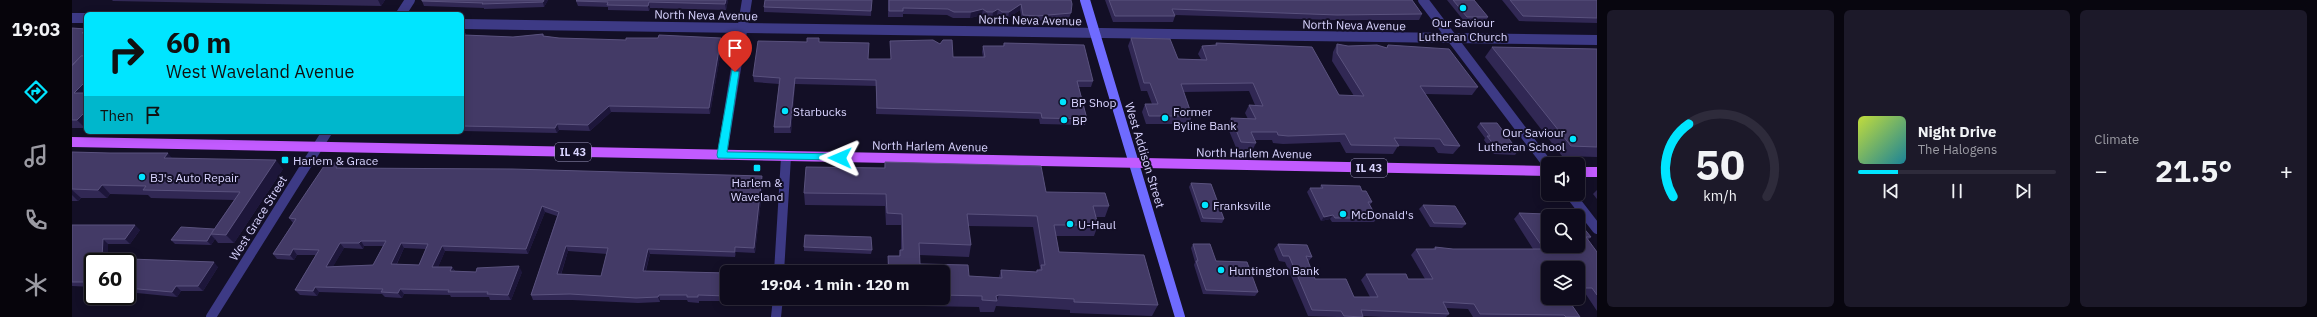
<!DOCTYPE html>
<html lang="en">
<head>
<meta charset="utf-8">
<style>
  :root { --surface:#0e0b1c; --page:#1c1929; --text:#f1f3f6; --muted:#9b9ba3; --line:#2e2b3b; --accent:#00e5ff }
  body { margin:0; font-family:"IBM Plex Sans",sans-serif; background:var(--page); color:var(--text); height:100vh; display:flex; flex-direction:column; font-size:15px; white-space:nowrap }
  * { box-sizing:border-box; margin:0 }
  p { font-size:13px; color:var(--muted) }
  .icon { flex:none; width:22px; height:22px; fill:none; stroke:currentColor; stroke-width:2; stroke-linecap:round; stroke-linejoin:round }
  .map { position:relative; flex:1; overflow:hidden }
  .sheet { display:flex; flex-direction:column; gap:10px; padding:10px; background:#08060f; width:720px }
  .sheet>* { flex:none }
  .guide { position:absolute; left:12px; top:12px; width:380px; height:122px; border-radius:6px; box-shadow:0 2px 10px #0003,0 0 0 1px var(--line); background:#00e5ff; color:#111; overflow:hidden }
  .buttons { position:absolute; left:1469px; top:157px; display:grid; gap:8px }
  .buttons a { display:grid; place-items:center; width:44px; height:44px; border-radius:6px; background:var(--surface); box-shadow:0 2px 10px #0003,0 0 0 1px var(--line); font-size:20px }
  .speed { position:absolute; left:12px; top:253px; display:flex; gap:8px; font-size:20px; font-weight:700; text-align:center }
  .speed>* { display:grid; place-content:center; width:52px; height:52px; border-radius:50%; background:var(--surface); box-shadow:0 2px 10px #0003,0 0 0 1px var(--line); line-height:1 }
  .speed .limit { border:2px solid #111; border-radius:6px; background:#fff; color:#111 }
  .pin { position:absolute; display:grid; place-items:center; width:34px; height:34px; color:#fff; margin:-41px -17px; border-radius:50% 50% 50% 0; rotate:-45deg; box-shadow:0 0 4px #0007 }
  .pin .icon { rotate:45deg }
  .me { position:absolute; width:44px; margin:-22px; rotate:271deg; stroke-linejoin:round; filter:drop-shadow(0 0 3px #0008) }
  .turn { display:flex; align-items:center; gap:14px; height:84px; padding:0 16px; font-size:18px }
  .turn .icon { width:52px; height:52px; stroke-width:2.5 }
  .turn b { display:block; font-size:28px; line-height:34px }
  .then { display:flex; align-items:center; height:38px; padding:0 16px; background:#0003; gap:8px; font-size:15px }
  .big { font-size:30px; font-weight:800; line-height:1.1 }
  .sheet .widget { flex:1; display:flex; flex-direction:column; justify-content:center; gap:6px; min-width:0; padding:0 14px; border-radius:6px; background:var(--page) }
  .sheet .dial { align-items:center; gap:0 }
  .dial svg { height:104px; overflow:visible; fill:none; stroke:var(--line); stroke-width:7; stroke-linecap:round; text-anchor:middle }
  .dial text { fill:var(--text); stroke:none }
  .song { display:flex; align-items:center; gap:12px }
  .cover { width:48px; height:48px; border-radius:6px; background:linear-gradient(135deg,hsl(70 70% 55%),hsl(190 70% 35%)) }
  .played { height:4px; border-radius:2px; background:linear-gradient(90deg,var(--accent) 20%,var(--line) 20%) }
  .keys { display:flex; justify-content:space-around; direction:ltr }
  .heat { display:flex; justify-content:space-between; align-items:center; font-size:22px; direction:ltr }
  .sheet .tiles { flex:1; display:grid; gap:10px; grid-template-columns:repeat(3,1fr) }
  .trip { position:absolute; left:648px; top:265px; width:230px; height:40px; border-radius:6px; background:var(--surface); box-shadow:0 2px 10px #0003,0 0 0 1px var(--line); font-weight:800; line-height:40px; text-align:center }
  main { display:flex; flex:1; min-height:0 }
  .dock { display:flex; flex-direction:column; width:72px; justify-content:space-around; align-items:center; background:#06040b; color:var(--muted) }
  .dock .icon { width:28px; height:28px }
  .dock .active { color:var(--accent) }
  .dock b { font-size:18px; color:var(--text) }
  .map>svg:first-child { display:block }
</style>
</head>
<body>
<main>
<nav class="dock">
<b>19:03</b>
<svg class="icon active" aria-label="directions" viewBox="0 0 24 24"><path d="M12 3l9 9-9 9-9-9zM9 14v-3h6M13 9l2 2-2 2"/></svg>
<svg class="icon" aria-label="music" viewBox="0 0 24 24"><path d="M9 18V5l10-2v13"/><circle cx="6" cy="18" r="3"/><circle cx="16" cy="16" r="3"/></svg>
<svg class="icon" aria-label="phone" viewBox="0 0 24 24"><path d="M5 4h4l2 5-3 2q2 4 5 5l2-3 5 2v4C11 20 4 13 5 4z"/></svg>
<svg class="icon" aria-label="climate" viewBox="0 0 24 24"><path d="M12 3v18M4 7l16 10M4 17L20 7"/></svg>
</nav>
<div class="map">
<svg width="1525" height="317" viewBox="0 0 1525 317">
  <rect width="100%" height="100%" fill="#130f26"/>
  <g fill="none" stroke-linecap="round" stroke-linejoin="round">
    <g stroke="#3d3a85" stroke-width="10">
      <path d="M1351,0l125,165"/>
      <path d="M329,14l9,-14"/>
      <path d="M0,18h14"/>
      <path d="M390,24l1135,16"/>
      <path d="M650,155l25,-155"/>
      <path d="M1498,194l27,35"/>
      <path d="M707,272l7,-115"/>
      <path d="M139,317l116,-185"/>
      <path d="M704,317l2,-19"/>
    </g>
    <path stroke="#6f6bff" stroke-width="10" d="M1013,0l95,317"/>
    <g stroke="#c25bff" stroke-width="10">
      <path d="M0,142l1476,29"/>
      <path d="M1506,172h19"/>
    </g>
  </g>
  <g fill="#312854" fill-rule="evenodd">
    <path d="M40,0h273l-4,6 -268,-5z"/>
    <path d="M350,0h126l-4,7 -60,2v-1l-60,-2 -2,-5z"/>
    <path d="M505,0h151l-2,10 -76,-2 -1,3 -41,-1v-3l-30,-1 -2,-5z"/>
    <path d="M800,0l-1,16 -107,-4v-5z"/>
    <path d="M816,0h183v13l-2,5 -33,3h-14l-2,-11 -12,8h-7l-4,-3 -5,3h-6l-4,-3 -12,3h-17l-6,-3 -44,-1v3h-15z"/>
    <path d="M1033,0h307l10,14 -3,6h-85l-159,-5v1l-2,6h-60z"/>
    <path d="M1375,0h27l14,17 -3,5 -21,-1z"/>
    <path d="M1430,0h95v23l-78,-2z"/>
    <path d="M0,28l14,1v98l-1,1h-13z"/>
    <path d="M390,33l4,2 47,2 30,-3 1,2 15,2 163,6 -12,70 -99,-2 -21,19 -31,-1 -2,3 -95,-2z"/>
    <path d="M1059,38l47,21h23l-3,-5 4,-8 13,-1 1,-2 123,52 15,1 -22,-35 1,-9 4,-8 11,2 38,2 2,-3 90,42 -6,8 -47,-1 35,52 -7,8 -15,-1 -4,-6 -36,-1 -5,8 -47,-1 -6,-11 -57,2 -10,-1 -1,-3h-17l1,3 -4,8 -15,-1 -10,-24 4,-8 17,1 -3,-6 4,-8h6l-6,-14 -65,1 8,24 -3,8h-43l-4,-12 3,-8h7l-5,-13h-6l-13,-45z"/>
    <path d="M818,41l63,16h30l-1,-5 1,-6h20l1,-3 89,38 -2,6h-12l8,32 -2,6 -45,-1 -1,-5 -163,-5v-28l-81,-2 -4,49h-17v-6l5,-43 -25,-2 -1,-6 54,-34h13l48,17h23z"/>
    <path d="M1420,47l105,2v108l-35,-1 -77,-99z"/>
    <path d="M1408,123l38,28 -3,4 -21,-1 -10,-14 1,-2 -8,-11z"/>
    <path d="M274,132h73l-1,3 -71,-1z"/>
    <path d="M0,152l100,6 111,11 -49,74h-16l-3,-4 -4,6 -36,-1 -4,-4 43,-11 20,-29 -83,-2 -3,-3 -38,-1 -3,4h-26l-3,3h-6z"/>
    <path d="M813,162l161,30 63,14 -4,11h-9l2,8 -4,11h-38l3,16 99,53 -6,11 -82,-3v-3l-74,-4 -2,6h-14l-1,-5 -56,-1 -1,-8h21v-26h-56l1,-16h11l1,-6h1v-25h-15l-1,-19 -80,-1 -1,-12 80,-25zM896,226l65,1 7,41 -1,2h-2l-1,2 -35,-2 -2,7 -30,-1 -49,-12 -1,-9 50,2 2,-12z"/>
    <path d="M269,168l422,14 -8,71 -19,-1 -1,5 -85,-3 -4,17 81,2v25h25l-1,3h-52v2l-11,-1 -1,-2h-27v2l-22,1 -66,-3h-39l-2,-5 26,-79 -12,-4 -17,42 -83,-3 -7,16h14l3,4 21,1h46l-11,28h-21l-1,-3h-38l-1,-2 -46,-1 -2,4 -17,-1 -3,-3 -63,-2 -2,4 -17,-1 -5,-5 21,-35h-19l-3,5 -17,-1 -4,-5 20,-31 -4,-5zM292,246h19l-10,19 -40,1 11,-18 19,1zM332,248l22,1 -7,16 -22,-1zM496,251l39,3 -6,22 -40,-1z"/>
    <path d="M1119,183l33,36 -2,4 -21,-1 -12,-35z"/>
    <path d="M1249,185l41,6 10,11 -2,3 7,13 -3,4h-42l-2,-3 -9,2 -14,-29 3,-4h10z"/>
    <path d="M1525,190v9l-4,-5z"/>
    <path d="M1351,205l43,19 -4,4 -32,-1 -11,-18z"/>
    <path d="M1447,213l59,8 13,16 -3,3 9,12v59l-12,-18h-7v-25h-30l32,49h-107l-5,-8 -22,-1 3,6 -3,3h-63l-20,-1v1h-26l-29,-1 -23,-54 -6,-1 -5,-12 4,-5 34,13 -4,5 7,17 39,18h16l-9,-17 5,-6 42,5h17l-14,-24 5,-6h17l2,-2 18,2h80l-19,-30z"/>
    <path d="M0,225l68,5 -10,14h-22v14l110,9 -15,24h-22l-4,6 -50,-5v-30h-34v25l-21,-1z"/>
    <path d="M1121,244l65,48 -3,4 -52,-2 -9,-29 1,-3 -4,-14z"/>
    <path d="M732,247l68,3 -1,4 -67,-3z"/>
    <path d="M735,298l78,3 -1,4 -77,-1z"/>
  </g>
  <g fill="#1d163a">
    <path d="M306,0h7l-4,6z"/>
    <path d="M472,0h4l-4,7 -1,-5z"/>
    <path d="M654,0h2l-2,10 -1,-6z"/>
    <path d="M577,2l1,6 -1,3 -1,-5z"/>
    <path d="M949,4l-1,6 -12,8 1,-6z"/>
    <path d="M911,9l-1,6 -12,3 1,-6z"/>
    <path d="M926,9l-1,6 -5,3 1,-6z"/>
    <path d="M14,29v9l-4,-5z"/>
    <path d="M649,38l1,6 -12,70 -1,-6z"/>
    <path d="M723,78v6l-4,49 -1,-6z"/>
    <path d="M14,81v16l-12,-4z"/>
    <path d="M537,106l2,6 -21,19 -2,-6z"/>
    <path d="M11,114l3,3v10l-1,1 -8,-8z"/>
    <path d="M485,124l2,6 -2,3 -2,-5z"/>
    <path d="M344,132h3l-1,3z"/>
    <path d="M96,153l7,9 -11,-4z"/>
    <path d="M204,160l7,9 -49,74 -8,-8z"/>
    <path d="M267,163l3,6 -6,-1z"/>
    <path d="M690,176l1,6 -8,71 -1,-5z"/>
    <path d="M30,185l8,9 -3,4 -9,-8z"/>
    <path d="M0,190l9,8 -3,3 -6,-6z"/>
    <path d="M470,206l3,6 -17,42 -2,-5z"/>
    <path d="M1261,215l-3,4 -9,2 3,-4z"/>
    <path d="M63,225l5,5 -10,14 -5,-5z"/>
    <path d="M139,235l4,4 -4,6 -4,-4z"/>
    <path d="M31,239l5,5v18l-6,-4z"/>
    <path d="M289,241l3,5 -1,3 -4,-6z"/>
    <path d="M268,243l4,5 -14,24 -4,-5z"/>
    <path d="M329,243l3,5 -10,21 -3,-5z"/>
    <path d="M370,246l3,5 -9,21 -4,-5z"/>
    <path d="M494,246l2,5 -9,29 -2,-6z"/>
    <path d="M663,247l1,5 -1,5z"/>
    <path d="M221,249l4,6 -3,5 -4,-5z"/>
    <path d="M576,249l2,5 -6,22 -1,-5z"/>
    <path d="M142,262l4,5 -15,24 -5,-5z"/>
    <path d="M447,266l3,6 -11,28 -3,-5z"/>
    <path d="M380,267l3,5 -5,-1z"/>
    <path d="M104,286l5,5 -4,6 -5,-5z"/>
    <path d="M243,287l4,5 -2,4 -4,-5z"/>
    <path d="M328,289l4,5 -2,4 -4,-5z"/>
    <path d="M587,295l1,5v2l-2,-5z"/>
    <path d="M927,295l-4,11 2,-5 -1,-5z"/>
  </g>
  <g fill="#433a66" stroke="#5a527e" fill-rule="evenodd">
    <path d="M350,0h122l-1,2 -61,2 1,-1 -61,-2z"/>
    <path d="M505,0h149l-1,4 -76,-2 -1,4 -41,-1 1,-3 -32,-1z"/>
    <path d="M693,0h107l-1,11 -107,-4z"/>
    <path d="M817,0h182l1,4 -1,9 -34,3 -14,-1 -2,-11 -12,8h-7l-4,-3 -5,3h-6l-4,-3 -12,3h-17l-6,-3 -45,-1v3h-14z"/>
    <path d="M1037,0h303l10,14 -85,1 -165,-6 3,7h-60z"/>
    <path d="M1381,0h21l14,17h-21z"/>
    <path d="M1438,0h87v18l-74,-2z"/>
    <path d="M0,28l14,1 -4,4h4v23h-5l-9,9z"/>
    <path d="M390,33h3l-1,2 49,2 30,-3v2l16,2 67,2v-2h32l1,-3 62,3 -12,70 -100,-2 -21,19 -31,-1 -2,4 -93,-2z"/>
    <path d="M735,38h12v4l50,1 -1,16h23l-1,-18 43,-1 7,4 3,-4h9l1,17h32l-2,-11h21v-3l80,2 9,36h-16l10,38 -45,-1 -1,-5 -164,-5 -1,-28 -81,-2 -5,49h-16l6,-49 -27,-2 5,-35 49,1z"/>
    <path d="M1059,38l39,1 8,20 29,1 -5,-14 15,-1 -1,-2 96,4 27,48 25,1 -27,-43v-9l11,2 29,-1 10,3 1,-3 61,4 29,38 -58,-1 40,60 -16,-1 -4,-6 -46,-1 5,8 -48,-1 -6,-11 -57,2 -10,-1 -1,-3h-26l5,11 -15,-1 -10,-24 25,1 -7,-14 14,1 -10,-23 -72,1 11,32h-43l-4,-12h13l-8,-21h-6z"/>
    <path d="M1420,47l105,2v98l-26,-1z"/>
    <path d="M9,56h5v25l-12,12h12v21h-3l-6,6h-5v-54z"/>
    <path d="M1408,123h17l21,28 -20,-1 -11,-14h3z"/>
    <path d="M0,152l38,1h58l-4,5 112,2 -50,75 -15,-1 29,-42 -97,-2 3,-4 -44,-1 -4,5 -26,-1z"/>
    <path d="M813,162l156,4 5,26 59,1 4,13h-16l5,19h-44l5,27 85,3 14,50 -84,-3v-3l-75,-4 -3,1 1,5 -15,-1v-4l-39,-1v-23h-54l-1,-16h12v-6h3l-1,-36 -15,-1 -1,-19 -82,-1 2,-26 79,1zM895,214l70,2 8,49h-4l1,5h-5v2l-36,-2 1,8 -33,-2 -1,-11 -48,-1 -1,-21 52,2z"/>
    <path d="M254,163h13l-3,5 176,1 250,7 -8,72 -19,-1v5l-87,-3 -5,22 84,2v23l-29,-1v2h-11v-2h-28l-1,2 -22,1 -66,-4 -39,1 28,-83 -17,-6 -16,43 -84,-3 -10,21h20l-2,4 26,1 1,-4 42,-2 -11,29 -21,-1 1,-2h-40l1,-2 -49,-1 -2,4 -17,-1 2,-3 -68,-2 -2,4 -18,-1 24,-40 -26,-1 -3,6 -17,-1 23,-35 -7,-1zM289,241h25l-13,24 -47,2 14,-24h19zM329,243l27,1 -9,21 -28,-1zM494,246l42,2 -7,28 -44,-2z"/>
    <path d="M1119,183l20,1 13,35 -21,-1z"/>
    <path d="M1249,185l39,1 2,5h4l6,11h-4l9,16h-42l-2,-3 -9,2 -14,-29h13z"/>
    <path d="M1351,205l32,1 11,18 -32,-1z"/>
    <path d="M1447,213l54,2 1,1h-26v30h30v-25l13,16h-5l11,15v43l-5,-7h-14v-20h-30v30h19l13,19h-14l-2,-2 -84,-1 -6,-10 -31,-2 6,12 -88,-4 2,7 -19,-1 -3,-5 -29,-1 -23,-54h-6l-5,-12 29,1 5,12 -6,-1 9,23h31l8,18h24l-12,-23h40l2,5h25l-17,-30h20l-1,-2 18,2h91z"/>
    <path d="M0,225h63l-10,14h-22l-1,19 112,4 -16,24h-22l-4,6 -45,-4v-26h-34v20h-21z"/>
    <path d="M109,227l33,2 -7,12 -36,-1z"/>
    <path d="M733,235l66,2 1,13 -68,-3z"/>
    <path d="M1121,244h17l6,17 31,1 11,30 -52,-2 -10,-29h2z"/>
    <path d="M735,298h78v3l-78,-1z"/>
  </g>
  <path fill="#00e5ff" stroke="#0095a6" d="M660,70l7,2 -12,80 113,2 3,1v5l-125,-2 -1,-3z"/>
  <g fill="#00e5ff" stroke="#130f26" stroke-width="1.5">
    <circle cx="1391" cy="8" r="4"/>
    <circle cx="991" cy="102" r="4"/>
    <circle cx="713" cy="111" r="4"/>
    <circle cx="1093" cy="118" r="4"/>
    <circle cx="992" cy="120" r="4"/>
    <circle cx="1501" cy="139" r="4"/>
    <rect x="209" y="156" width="8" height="8" rx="2"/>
    <rect x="681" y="164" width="8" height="8" rx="2"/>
    <circle cx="70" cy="177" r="4"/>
    <circle cx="1133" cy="205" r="4"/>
    <circle cx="1271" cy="214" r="4"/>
    <circle cx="998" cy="224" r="4"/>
    <circle cx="1149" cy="270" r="4"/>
  </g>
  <g text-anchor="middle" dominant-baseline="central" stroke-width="4" stroke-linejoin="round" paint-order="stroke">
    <g fill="#130f26" stroke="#9e99be" stroke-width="1">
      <rect x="483" y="143" width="36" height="18" rx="3"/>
      <rect x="1279" y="159" width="36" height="18" rx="3"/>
    </g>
    <g font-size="11" font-weight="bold" fill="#d9d4ff">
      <text x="501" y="152">IL 43</text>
      <text x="1297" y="168">IL 43</text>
    </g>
    <g font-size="12" fill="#d9d4ff" stroke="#130f26">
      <text transform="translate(634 15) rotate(1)">North Neva Avenue</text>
      <text transform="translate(958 20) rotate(1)">North Neva Avenue</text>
      <text transform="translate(1282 25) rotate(1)">North Neva Avenue</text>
      <text transform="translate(858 146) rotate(1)">North Harlem Avenue</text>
      <text transform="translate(1182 153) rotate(1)">North Harlem Avenue</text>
      <text transform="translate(1073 155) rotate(73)">West Addison Street</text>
      <text transform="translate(186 218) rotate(-58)">West Grace Street</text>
    </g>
    <g font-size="12" fill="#d9d4ff" stroke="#130f26" text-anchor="start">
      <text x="1391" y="22" text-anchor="middle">Our Saviour<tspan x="1391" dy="14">Lutheran Church</tspan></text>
      <text x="999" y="102">BP Shop</text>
      <text x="721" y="111">Starbucks</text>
      <text x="1101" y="111">Former<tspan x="1101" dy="14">Byline Bank</tspan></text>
      <text x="1000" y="120">BP</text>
      <text x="1493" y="132" text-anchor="end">Our Saviour<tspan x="1493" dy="14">Lutheran School</tspan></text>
      <text x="221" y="160">Harlem &amp; Grace</text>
      <text x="78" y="177">BJ's Auto Repair</text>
      <text x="685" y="182" text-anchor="middle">Harlem &amp;<tspan x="685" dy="14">Waveland</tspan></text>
      <text x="1141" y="205">Franksville</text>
      <text x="1279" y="214">McDonald's</text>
      <text x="1006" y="224">U-Haul</text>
      <text x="1157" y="270">Huntington Bank</text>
    </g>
  </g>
</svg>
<div class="buttons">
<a><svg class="icon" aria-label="sound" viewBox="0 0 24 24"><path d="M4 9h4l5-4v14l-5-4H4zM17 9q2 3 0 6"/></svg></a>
<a><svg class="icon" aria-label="search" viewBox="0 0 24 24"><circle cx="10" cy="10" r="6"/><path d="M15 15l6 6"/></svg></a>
<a><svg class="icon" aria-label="layers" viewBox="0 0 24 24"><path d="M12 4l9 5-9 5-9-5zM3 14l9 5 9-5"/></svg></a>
</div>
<div class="speed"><div class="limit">60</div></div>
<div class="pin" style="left:663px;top:72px;background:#d93025"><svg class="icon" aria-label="arrive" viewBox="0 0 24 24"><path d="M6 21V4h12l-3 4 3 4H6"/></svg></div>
<svg class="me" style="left:768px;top:158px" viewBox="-20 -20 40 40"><path d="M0-17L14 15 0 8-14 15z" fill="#00e5ff" stroke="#fff" stroke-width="4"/></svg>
<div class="trip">19:04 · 1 min · 120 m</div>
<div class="guide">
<div class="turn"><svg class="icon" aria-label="right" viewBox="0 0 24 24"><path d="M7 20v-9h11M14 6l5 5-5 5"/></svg><div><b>60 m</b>West Waveland Avenue</div></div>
<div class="then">Then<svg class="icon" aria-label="arrive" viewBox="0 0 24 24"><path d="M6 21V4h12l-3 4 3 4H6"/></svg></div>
</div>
</div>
<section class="sheet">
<div class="tiles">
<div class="widget dial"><svg viewBox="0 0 100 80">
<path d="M14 69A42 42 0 1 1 86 69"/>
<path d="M14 69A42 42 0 0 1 26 13" stroke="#00e5ff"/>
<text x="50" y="56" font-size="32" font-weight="700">50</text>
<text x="50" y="72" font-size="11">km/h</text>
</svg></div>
<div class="widget">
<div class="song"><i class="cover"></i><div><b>Night Drive</b><p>The Halogens</p></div></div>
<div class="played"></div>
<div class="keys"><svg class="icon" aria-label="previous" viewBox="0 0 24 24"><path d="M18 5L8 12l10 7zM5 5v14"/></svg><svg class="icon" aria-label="pause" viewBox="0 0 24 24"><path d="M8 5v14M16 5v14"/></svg><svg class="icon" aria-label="next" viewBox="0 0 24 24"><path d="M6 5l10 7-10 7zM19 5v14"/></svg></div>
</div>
<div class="widget"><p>Climate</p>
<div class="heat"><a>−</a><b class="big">21.5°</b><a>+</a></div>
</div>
</div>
</section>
</main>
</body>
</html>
